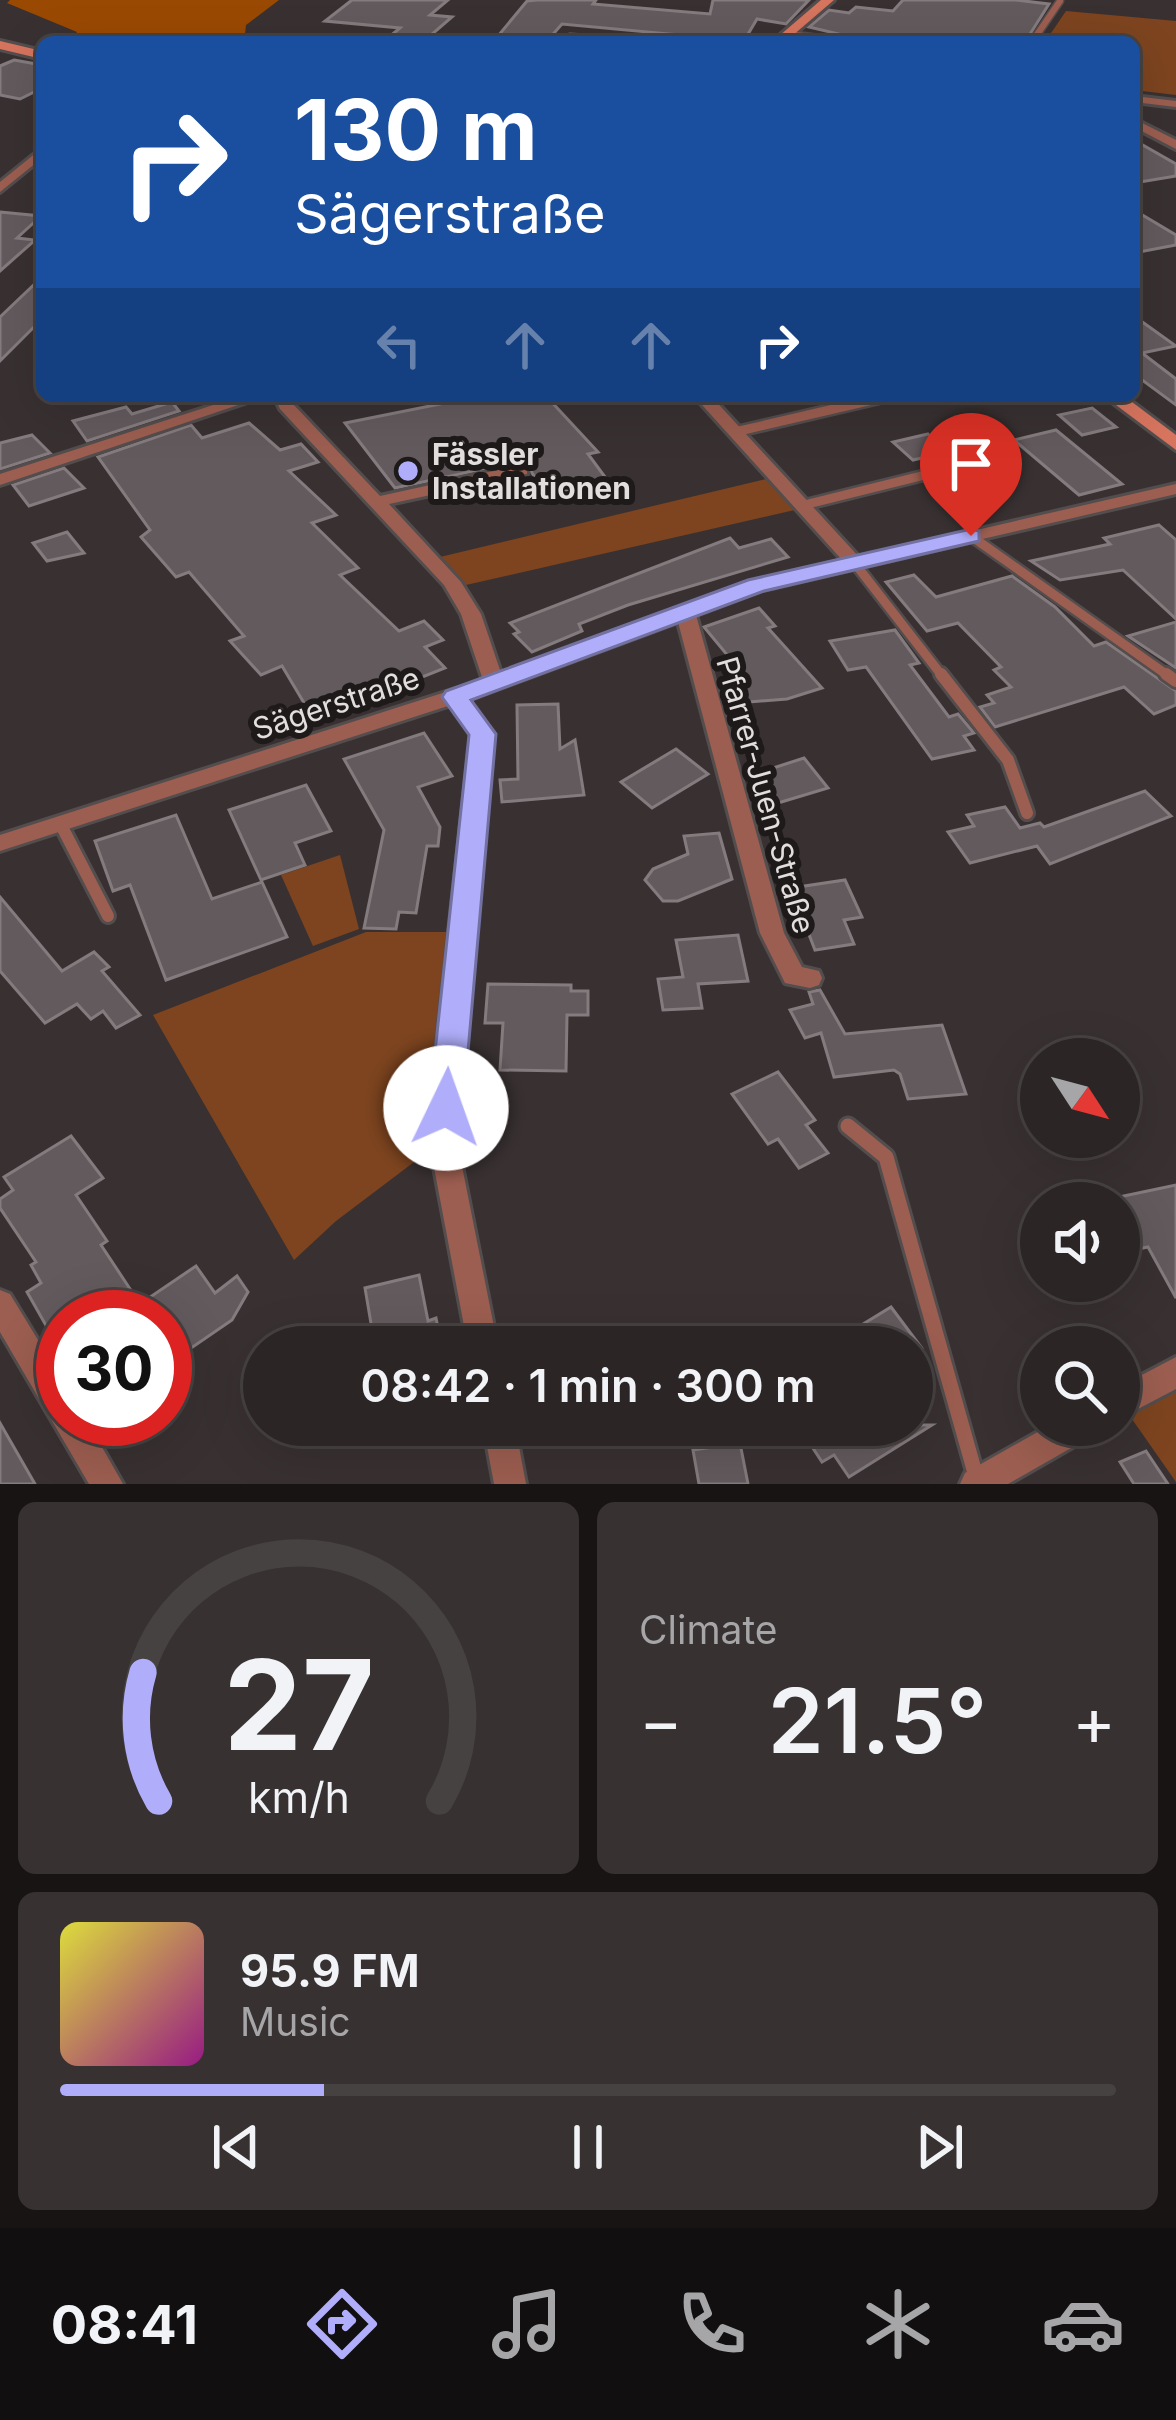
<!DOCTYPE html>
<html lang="en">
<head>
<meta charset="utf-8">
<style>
  :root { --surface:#2b2525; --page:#373132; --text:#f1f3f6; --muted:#a6a5a7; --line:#474242; --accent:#b0aefa }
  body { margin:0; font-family:Inter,sans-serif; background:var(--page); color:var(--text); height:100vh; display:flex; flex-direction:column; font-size:45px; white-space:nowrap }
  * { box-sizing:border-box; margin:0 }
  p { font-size:39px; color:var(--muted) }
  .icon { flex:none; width:66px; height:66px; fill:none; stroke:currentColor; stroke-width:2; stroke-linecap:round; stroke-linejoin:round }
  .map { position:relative; height:1484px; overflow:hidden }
  .side { display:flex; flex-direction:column; gap:18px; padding:18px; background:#181414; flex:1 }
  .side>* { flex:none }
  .hud { position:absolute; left:36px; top:36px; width:1104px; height:366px; border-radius:18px; box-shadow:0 12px 48px #0002,0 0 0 3px var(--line); background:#1a4fa0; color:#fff; overflow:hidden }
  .needle { width:78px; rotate:126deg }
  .fabs { position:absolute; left:1020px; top:1038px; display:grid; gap:24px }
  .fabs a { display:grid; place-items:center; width:120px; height:120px; border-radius:50%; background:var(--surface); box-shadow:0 12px 48px #0002,0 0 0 3px var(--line); font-size:60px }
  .speed { position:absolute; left:36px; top:1290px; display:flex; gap:24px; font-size:60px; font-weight:700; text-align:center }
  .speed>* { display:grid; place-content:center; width:156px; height:156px; border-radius:50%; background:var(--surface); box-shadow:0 12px 48px #0002,0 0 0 3px var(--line); line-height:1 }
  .speed .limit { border:18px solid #d22; background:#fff; color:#111 }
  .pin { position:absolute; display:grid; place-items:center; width:102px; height:102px; color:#fff; margin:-123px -51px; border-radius:50% 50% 50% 0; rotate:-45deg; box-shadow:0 0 12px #0007 }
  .pin .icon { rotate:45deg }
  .me { position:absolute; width:132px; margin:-66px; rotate:3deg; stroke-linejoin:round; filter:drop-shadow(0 0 9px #0008) }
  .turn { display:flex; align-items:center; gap:42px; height:252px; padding:0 60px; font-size:54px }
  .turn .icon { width:156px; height:156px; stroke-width:2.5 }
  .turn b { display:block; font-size:84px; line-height:102px }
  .lanes { display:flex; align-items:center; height:114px; padding:0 60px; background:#0003; justify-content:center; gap:60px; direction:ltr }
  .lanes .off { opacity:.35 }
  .big { font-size:90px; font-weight:600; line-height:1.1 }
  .side .widget { flex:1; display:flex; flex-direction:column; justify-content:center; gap:18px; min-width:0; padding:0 42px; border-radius:18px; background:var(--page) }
  .side .dial { align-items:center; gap:0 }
  .dial svg { height:312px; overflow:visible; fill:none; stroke:var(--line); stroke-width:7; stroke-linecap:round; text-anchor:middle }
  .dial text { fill:var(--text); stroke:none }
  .song { display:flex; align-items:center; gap:36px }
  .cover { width:144px; height:144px; border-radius:18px; background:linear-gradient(135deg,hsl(60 70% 55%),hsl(310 70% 35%)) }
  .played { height:12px; border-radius:6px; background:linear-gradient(90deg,var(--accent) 25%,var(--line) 25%) }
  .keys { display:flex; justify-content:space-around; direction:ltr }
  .heat { display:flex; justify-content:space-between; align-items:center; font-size:66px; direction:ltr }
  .side .tiles { flex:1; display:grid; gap:18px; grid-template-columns:1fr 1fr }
  .widget:last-child { grid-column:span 2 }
  .trip { position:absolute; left:243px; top:1326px; width:690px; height:120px; border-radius:60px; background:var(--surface); box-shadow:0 12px 48px #0002,0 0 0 3px var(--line); font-weight:600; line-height:120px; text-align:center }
  .menu { display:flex; height:192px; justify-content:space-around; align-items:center; background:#110f0f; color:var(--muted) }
  .menu .icon { width:84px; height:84px }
  .menu .selected { color:var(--accent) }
  .menu b { font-size:54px; color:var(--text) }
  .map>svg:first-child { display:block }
</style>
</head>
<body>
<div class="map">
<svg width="1176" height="1484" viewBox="0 0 1176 1484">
  <rect width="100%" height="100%" fill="#393131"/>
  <g fill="#7d441f">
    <path d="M1066,11l110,10v74l-42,-5v-48h-89z"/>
    <path d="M770,478l29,31 -333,76 -26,-28z"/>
    <path d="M340,855l19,74 -46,17 -32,-71z"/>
    <path d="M366,932h84l-20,218 -94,71 -42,39 -141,-245z"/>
    <path d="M1176,1382v100l-51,-73z"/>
  </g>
  <path fill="#9a4902" d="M10,0h269l-33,25 -1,9 -18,8h-157l7,-10 -70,-29z"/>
  <g fill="#635a5d" stroke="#847b7e" stroke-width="3">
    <path d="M352,0h96l-18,15 22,2 -29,25h-40l17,-14 -75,-7z"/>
    <path d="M537,0h59l-3,4 117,10 3,-14h96l-23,24 -29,-5 -13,22 -182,-17 -15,17 -49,-5 29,-35z"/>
    <path d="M903,0h113l33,4 -24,38 -145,-4 -8,4 -63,-15 20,-17 20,3 7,-6 37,4z"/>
    <path d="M14,60l28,5v23l-22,11 -20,-4v-29z"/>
    <path d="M1134,140l42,24v12l-42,7z"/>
    <path d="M1134,210l42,25v10l-42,8z"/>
    <path d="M0,212l41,4 -24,22 18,2 -35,31z"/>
    <path d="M42,277v42l-42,42v-44z"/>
    <path d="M1134,316l42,30 -34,7 34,26v26l-42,-31z"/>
    <path d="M480,396h66l52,56 -10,2 20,27 -61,13 -15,-21 -2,-10 -10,-2 -125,27 -50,-65z"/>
    <path d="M172,402l7,9 -92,30 -14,-20 53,-14 6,7z"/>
    <path d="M1092,408l24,19 -34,8 -23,-20z"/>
    <path d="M249,423l31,27 21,-6 17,18 -29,9 47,44 -24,8 46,45 -18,7 59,56 25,-10 19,19 -18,7 20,21 -68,27 3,5 -67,18 -31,-52 -21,9 -31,-34 14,-5 -55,-64 -13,5 -35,-40 9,-7 -52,-73 93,-32 11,13z"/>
    <path d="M1056,430l66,54 -43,11 -65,-55z"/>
    <path d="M928,434l20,18 -35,8 -20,-18z"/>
    <path d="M32,435l18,18 -50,16v-26z"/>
    <path d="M64,468l20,20 -55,18 -16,-21z"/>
    <path d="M1159,525l17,15v79l-53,-49 -63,10 -29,-19 79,-17 -6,-6z"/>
    <path d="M67,532l17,21 -37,8 -14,-18z"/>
    <path d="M730,538l9,10 32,-9 17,18 -160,48 -49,19 3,7 -50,21 -18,-18 5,-2 -9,-9z"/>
    <path d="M914,575l22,22 76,-21 43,31 39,39 12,-4 70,49v14l-22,9 -30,-27 -129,40 -15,-20 14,-4 -7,-8 24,-8 -17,-17 7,-3 -43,-44 -31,8 -41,-49z"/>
    <path d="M759,608l16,18 -7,2 54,60 -35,11 -62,5 -4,-15 27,-9 -44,-53z"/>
    <path d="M1176,622v46l-48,-32z"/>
    <path d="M895,630l24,33 -9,2 39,52 9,-3 16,19 -10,3 10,14 -42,9 -66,-92 -18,3 -18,-29z"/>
    <path d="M558,704l2,45 15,-9 9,55 -82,7 -2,-22 18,-1 -1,-74z"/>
    <path d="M424,733l28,43 -34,11 22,40 -2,19h-11l-11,67 -17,-1 -3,17 -32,-1 20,-98 -40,-71z"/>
    <path d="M676,749l32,25 -56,34 -31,-26z"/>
    <path d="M804,758l24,30 -50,15 -20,-25 13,-4 -4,-4z"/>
    <path d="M306,785l25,46 -36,12 10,22 -44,15 -32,-70z"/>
    <path d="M1145,791l26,25 -121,48 -13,-18 -67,17 -22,-31 26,-6 -7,-11 38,-8 15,21 20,-5 4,4z"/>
    <path d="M176,815l36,84 50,-17 25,55 -121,43 -36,-95 -17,6 -18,-50z"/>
    <path d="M719,833l13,46 -54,22h-15l-18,-21 8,-11 35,-15 -4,-18z"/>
    <path d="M845,880l17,37 -18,3 10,24 -39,6 -12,-31 7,-2 -12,-30z"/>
    <path d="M0,897l62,74 32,-19 15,15 -7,4 38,44 -24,13 -13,-17 -12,8 -14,-15 -32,19 -45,-52z"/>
    <path d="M738,935l10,46 -50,3 4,24 -39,2 -5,-31 25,-2 -7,-37z"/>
    <path d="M488,984l83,1v6h17v24h-21l-1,56 -66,-1 3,-47h-18z"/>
    <path d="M820,990l25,44 97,-9 24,69 -58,5 -8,-25 -6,-4 -60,7 -13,-44 -16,5 -15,-28 23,-6 -4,-12z"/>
    <path d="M778,1072l37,48 -9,5 22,28 -29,15 -21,-29 -10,5 -36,-50z"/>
    <path d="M71,1136l32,42 -27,17 31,46 -6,4 39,59 56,-38 19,27 22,-17 11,16 -16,28 -67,46v-49h-102l-15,12 -21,-37 14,-9 -10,-18 5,-3 -36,-54v-9l13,-9 -9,-13z"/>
    <path d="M1176,1185v113l-28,-51 -29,6v-56z"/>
    <path d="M419,1275l9,46 8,-3 6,29h-67l-10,-59z"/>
    <path d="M891,1307l30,40h-54l-12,-18z"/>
    <path d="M0,1423l35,61h-35z"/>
    <path d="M823,1425h109l-83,52 -15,-22 -12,7 -17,-26z"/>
    <path d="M740,1443l8,41h-49l-6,-34z"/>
    <path d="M1146,1451l22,33h-34l-14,-22z"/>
  </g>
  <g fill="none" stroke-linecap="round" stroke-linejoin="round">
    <g stroke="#544d4d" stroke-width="9">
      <g id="lane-far3">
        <path d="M788,34l62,8"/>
        <path d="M590,40l19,2"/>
        <path d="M1032,42l28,-41"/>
      </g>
    </g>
    <g stroke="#544d4d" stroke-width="14">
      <g id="lane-far2">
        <path d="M735,432l146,-34"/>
        <path d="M804,505l117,-29"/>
        <path d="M971,536l199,141"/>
        <path d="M853,561l90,116"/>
      </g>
    </g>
    <g stroke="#544d4d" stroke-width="18">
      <g id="lane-far1">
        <path d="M941,674l67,86 19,53"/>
        <path d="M1166,674l10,7"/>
        <path d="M60,823l48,93"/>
      </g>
    </g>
    <g stroke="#544d4d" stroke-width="21">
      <path id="lane" d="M848,1126l38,31 91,323"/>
    </g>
    <g stroke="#544d4d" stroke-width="6">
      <g id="street">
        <path d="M570,35l25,3 -3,4h-24l-3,-4z"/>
        <path d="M1134,96l42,5v6l-42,-5z"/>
        <path d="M1134,119l42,21v9l-42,-22z"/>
        <path d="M42,148v10l-42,34v-10z"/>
        <path d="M241,396h24l-265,89v-11z"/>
        <path d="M274,396h16l3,8 87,92 141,-31 6,1v8l-138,30 72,78 20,32 20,59 249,-91 93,-21 -149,-165h17l148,161 317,-73v10l-413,96 -67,25 88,318 18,34 17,4 3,7 -3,7 -9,3 -25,-5 -25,-50 -82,-311 -210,78 24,34 -28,296 -6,116 40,201h-30l-38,-201 8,-116 33,-295 -20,-30 -451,146v-16l483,-155 -22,-66 -17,-29 -164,-176z"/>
        <path d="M0,1290l10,4 53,87v38h23l37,65h-34l-89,-152z"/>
        <path d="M1176,1357v32l-57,30v-32z"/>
        <path d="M483,1425h32l11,59h-32z"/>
        <path d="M1050,1425h47l-5,11 -84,48h-48l5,-11z"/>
      </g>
    </g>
    <g stroke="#544d4d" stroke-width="6">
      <g id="secondary">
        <path d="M821,0h13l-49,42h-13z"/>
        <path d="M0,41l42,10v8l-42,-10z"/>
        <path d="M1104,396h20l52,39v15z"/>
      </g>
    </g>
    <use href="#lane-far3" stroke="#9c5e50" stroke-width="6"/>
    <use href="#lane-far2" stroke="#9c5e50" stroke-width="9"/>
    <use href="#lane-far1" stroke="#9c5e50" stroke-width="12"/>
    <use href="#lane" stroke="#9c5e50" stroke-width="15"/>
    <use href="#street" fill="#9c5e50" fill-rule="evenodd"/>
    <use href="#secondary" fill="#d6745e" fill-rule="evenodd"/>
  </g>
  <path fill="#b0aefa" stroke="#7271a2" stroke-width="3" d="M971,529l8,2v10l-215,50 -293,109 25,34 -33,374 -5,10 -12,4 -12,-4 -5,-10 40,-373 -27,-38 4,-6 302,-111z"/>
  <circle fill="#b0aefa" stroke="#1e1a1a" stroke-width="4.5" cx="408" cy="471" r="12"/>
  <g text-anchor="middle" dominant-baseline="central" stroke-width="12" stroke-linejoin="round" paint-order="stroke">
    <g font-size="30" font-weight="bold" fill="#e3dede" stroke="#1e1a1a" text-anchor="start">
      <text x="432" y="454">Fässler<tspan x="432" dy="34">Installationen</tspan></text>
    </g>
    <g font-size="30" fill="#e3dede" stroke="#1e1a1a">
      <text transform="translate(336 703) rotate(-18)">Sägerstraße</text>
      <text transform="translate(766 795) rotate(74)">Pfarrer-Juen-Straße</text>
    </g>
  </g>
</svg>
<div class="fabs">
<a><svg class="needle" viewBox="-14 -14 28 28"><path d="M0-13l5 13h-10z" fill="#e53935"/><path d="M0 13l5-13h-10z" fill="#a6a5a7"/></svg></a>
<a><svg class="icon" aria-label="sound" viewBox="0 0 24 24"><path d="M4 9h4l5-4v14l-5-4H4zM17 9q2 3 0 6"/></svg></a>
<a><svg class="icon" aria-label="search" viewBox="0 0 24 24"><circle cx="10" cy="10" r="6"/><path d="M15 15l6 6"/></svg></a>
</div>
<div class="speed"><div class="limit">30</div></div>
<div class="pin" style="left:971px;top:536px;background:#d93025"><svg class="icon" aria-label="arrive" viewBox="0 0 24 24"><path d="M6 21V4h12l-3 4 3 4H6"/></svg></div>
<svg class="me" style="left:446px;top:1108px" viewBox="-20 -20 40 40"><circle r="19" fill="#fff"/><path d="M0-13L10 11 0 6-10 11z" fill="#b0aefa"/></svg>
<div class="trip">08:42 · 1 min · 300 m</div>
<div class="hud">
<div class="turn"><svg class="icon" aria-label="right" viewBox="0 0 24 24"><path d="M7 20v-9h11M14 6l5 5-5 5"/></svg><div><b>130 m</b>Sägerstraße</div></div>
<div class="lanes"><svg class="icon off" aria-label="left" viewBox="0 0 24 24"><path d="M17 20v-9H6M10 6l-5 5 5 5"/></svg><svg class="icon off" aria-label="ahead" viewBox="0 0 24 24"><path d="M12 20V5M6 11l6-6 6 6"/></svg><svg class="icon off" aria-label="ahead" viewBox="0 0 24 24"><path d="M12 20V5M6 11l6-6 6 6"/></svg><svg class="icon" aria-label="right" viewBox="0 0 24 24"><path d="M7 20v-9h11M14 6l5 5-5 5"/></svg></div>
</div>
</div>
<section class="side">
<div class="tiles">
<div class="widget dial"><svg viewBox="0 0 100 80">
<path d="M14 69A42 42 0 1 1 86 69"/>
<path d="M14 69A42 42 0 0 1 10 36" stroke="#b0aefa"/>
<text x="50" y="56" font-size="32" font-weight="700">27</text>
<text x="50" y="72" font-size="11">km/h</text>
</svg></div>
<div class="widget"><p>Climate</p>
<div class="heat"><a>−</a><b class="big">21.5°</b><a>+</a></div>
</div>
<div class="widget">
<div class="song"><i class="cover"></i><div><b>95.9 FM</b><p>Music</p></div></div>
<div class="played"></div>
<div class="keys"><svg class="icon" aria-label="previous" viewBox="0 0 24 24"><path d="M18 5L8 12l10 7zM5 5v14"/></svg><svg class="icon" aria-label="pause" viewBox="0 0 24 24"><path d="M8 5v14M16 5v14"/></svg><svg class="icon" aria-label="next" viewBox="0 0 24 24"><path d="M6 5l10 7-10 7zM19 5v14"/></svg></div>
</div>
</div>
</section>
<nav class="menu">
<b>08:41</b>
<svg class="icon selected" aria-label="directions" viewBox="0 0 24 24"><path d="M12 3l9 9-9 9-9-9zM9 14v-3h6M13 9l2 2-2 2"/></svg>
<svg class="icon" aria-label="music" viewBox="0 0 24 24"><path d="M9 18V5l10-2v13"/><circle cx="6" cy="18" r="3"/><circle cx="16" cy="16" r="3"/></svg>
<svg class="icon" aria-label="phone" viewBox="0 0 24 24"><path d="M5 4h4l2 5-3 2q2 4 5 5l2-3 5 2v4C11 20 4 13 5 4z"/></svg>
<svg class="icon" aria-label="climate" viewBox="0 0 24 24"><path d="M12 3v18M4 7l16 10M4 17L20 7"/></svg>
<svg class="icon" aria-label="car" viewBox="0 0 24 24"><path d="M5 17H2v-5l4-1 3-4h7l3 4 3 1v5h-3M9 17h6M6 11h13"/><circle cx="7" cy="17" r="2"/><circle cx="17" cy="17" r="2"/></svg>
</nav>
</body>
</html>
